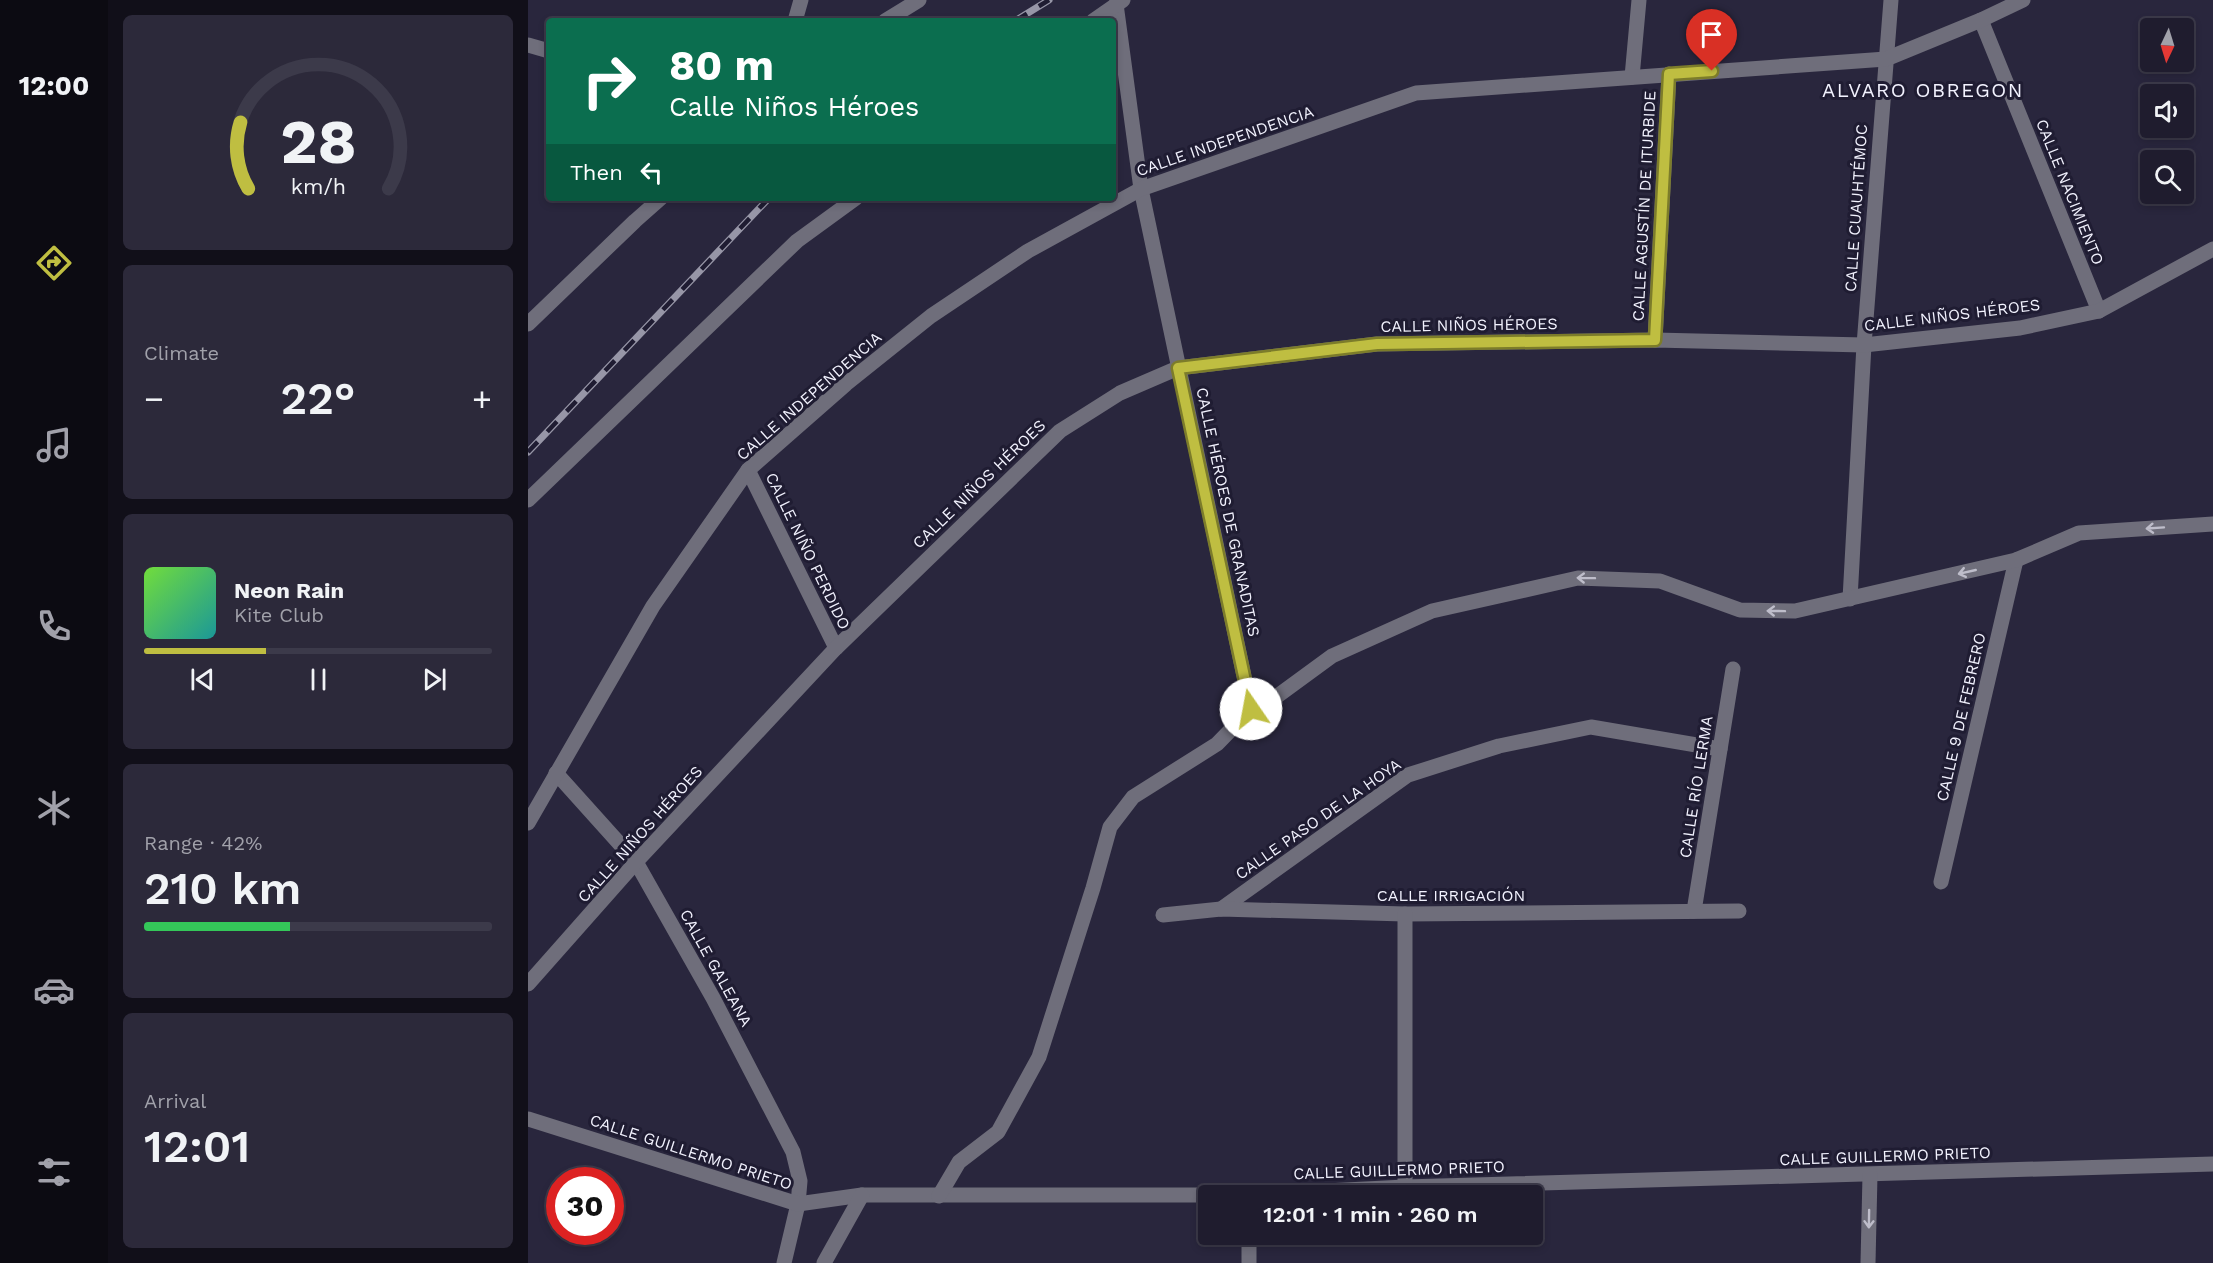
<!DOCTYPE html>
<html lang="en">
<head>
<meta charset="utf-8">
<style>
  :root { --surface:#1f1c2e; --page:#2c293a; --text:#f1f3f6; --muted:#a1a1aa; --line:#3c3a4a; --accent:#bfbe41 }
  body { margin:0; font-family:"Work Sans",sans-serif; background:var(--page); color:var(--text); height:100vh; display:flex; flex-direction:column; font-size:22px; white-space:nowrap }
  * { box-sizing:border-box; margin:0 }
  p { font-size:20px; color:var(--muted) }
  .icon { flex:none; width:33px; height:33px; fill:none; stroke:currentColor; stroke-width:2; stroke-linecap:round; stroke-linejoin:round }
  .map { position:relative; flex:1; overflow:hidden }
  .sheet { display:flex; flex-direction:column; gap:15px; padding:15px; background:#110f19; width:420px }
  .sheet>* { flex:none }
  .top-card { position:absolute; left:18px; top:18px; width:570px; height:183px; border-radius:6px; box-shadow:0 3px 9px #0003,0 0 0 2px var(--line); background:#0b6e4f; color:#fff; overflow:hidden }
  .needle { width:39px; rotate:184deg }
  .fabs { position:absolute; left:1612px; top:18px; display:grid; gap:12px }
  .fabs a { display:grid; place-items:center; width:54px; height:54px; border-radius:6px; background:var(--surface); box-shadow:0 3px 9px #0003,0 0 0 2px var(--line); font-size:30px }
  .speed { position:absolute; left:18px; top:1167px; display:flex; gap:12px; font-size:30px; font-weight:700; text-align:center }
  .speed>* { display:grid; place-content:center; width:78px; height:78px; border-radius:50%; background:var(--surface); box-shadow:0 3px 9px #0003,0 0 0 2px var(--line); line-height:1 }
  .speed .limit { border:9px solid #d22; background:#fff; color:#111 }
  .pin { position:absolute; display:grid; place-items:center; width:51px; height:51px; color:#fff; margin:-62px -26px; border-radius:50% 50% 50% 0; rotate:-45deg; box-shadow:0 0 6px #0007 }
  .pin .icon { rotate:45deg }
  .me { position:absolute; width:66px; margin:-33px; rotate:348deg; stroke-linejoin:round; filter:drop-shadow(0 0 4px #0008) }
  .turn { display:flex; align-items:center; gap:21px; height:126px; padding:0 24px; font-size:27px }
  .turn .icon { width:78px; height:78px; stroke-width:2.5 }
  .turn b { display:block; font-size:42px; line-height:51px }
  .then { display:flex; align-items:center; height:57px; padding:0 24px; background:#0003; gap:12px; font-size:22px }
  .big { font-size:45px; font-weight:600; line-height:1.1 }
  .sheet .widget { flex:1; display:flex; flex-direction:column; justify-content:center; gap:9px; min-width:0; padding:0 21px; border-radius:9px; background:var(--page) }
  .sheet .dial { align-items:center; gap:0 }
  .dial svg { height:156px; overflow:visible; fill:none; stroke:var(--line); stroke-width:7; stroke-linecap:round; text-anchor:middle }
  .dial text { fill:var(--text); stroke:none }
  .song { display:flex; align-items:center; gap:18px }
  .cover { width:72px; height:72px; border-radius:9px; background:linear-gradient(135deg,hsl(100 70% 55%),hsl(180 70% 35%)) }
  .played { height:6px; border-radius:3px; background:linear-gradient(90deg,var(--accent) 35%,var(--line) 35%) }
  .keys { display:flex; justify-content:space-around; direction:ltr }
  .heat { display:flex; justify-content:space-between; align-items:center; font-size:33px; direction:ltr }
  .charge { height:9px; border-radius:4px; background:linear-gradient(90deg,#34c759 42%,var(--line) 0) }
  .trip { position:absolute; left:670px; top:1185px; width:345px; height:60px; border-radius:6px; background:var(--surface); box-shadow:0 3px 9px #0003,0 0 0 2px var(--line); font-weight:600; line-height:60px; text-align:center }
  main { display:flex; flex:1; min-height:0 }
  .tab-bar { display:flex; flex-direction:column; width:108px; justify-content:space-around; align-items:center; background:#0c0b12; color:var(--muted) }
  .tab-bar .icon { width:42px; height:42px }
  .tab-bar .selected { color:var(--accent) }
  .tab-bar b { font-size:27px; color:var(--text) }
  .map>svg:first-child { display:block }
</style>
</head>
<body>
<main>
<nav class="tab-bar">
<b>12:00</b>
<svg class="icon selected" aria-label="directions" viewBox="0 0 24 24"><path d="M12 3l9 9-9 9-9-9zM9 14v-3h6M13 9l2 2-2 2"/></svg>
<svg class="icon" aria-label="music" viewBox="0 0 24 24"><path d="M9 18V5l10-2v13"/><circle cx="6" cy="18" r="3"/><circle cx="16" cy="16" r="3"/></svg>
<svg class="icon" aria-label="phone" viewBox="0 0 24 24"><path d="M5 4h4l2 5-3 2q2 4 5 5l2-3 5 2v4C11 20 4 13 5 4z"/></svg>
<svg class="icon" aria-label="climate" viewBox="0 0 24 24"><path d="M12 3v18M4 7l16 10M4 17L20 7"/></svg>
<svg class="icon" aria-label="car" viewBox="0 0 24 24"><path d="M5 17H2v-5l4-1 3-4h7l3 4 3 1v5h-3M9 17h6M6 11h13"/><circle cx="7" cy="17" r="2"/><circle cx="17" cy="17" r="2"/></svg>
<svg class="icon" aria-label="filters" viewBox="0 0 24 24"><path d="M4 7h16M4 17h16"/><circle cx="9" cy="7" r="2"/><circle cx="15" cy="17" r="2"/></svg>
</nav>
<section class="sheet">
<div class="widget dial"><svg viewBox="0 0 100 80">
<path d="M14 69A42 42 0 1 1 86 69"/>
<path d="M14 69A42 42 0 0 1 10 35" stroke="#bfbe41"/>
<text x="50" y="56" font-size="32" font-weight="700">28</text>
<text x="50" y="72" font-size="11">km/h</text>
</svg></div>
<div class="widget"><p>Climate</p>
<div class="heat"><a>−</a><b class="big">22°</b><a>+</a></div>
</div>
<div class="widget">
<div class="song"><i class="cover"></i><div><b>Neon Rain</b><p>Kite Club</p></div></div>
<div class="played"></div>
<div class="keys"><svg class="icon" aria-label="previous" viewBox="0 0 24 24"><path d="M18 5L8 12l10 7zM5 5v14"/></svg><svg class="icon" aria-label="pause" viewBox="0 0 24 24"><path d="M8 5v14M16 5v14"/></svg><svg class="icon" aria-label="next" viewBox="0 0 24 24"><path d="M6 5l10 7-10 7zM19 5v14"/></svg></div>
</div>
<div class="widget"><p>Range · 42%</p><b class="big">210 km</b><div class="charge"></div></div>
<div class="widget"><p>Arrival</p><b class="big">12:01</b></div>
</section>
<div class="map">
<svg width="1685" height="1263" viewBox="0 0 1685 1263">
  <rect width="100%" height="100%" fill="#29263d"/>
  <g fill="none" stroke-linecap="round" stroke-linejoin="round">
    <g stroke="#6f6e7b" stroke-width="15">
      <path d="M588,4l25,185 110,520"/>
      <path d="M1453,20l118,291"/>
      <path d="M267,21l6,-21"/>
      <path d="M357,21l34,-21"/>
      <path d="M565,21l30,-21"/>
      <path d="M0,45l21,6"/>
      <path d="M1104,77l7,-77"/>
      <path d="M0,324l107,-103 26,-23"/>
      <path d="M1127,340l14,-266"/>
      <path d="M220,470l88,178"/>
      <path d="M0,500l269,-259 59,-43"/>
      <path d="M1322,599l14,-254 27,-345"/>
      <path d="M28,773l80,89 77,136 80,154 7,29 -2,23 -14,59"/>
      <path d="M0,823l125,-217 95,-136 98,-86 85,-68 97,-65 113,-62 275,-96 470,-34 95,-39 42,-20"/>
      <path d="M1413,882l75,-322"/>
      <path d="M693,909l187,-134 91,-29 92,-19 129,22"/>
      <path d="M1166,911l39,-242"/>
      <path d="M635,915l58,-6 184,5 334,-3"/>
      <path d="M0,984l108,-122 200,-214 224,-217 60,-38 58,-25 199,-24 278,-4 209,5 156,-17 79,-17 114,-62"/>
      <path d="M0,1119l270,85 64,-9h386l157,-8 808,-23"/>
      <path d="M877,1187v-273"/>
      <path d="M411,1196l20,-34 39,-30 41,-75 54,-169 17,-61 23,-30 84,-53 34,-35 25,-12 56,-41 100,-45 146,-33 82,3 80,29 55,1 221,-51 63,-27 134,-9"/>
      <path d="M721,1234v29"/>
      <path d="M296,1263l38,-68"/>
      <path d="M1340,1263l2,-88"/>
    </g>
    <g stroke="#9796a7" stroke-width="7">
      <g id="rail">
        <path d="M487,21l34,-21"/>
        <path d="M0,452l241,-254"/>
      </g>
    </g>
    <use href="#rail" stroke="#1f1c32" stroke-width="4.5" stroke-dasharray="14" stroke-linecap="butt"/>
  </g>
  <defs><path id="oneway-shaft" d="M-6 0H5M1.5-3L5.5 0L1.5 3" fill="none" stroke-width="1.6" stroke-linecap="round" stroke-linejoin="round" transform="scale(1.5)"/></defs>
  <g stroke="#bebdca">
    <use href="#oneway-shaft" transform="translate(1627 528) rotate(176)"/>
    <use href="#oneway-shaft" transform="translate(1439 572) rotate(167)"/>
    <use href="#oneway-shaft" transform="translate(1058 578) rotate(-179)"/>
    <use href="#oneway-shaft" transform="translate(1248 611) rotate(-179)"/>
    <use href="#oneway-shaft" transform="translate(1341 1219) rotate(91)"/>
  </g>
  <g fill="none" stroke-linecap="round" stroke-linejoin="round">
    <g stroke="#7c7c2a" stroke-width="15">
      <path id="route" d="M723,709l-73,-341 199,-24 278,-4 14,-266 43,-3"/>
    </g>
    <use href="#route" stroke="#bfbe41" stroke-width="10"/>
  </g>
  <g text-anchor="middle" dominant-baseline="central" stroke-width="6" stroke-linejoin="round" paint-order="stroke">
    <g font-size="16" fill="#f2f2fe" stroke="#1f1c32">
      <text transform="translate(697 141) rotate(-19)">CALLE INDEPENDENCIA</text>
      <text transform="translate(1542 192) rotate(68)">CALLE NACIMIENTO</text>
      <text transform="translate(1116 206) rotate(-87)">CALLE AGUSTÍN DE ITURBIDE</text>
      <text transform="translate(1328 208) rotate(-86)">CALLE CUAUHTÉMOC</text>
      <text transform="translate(1424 315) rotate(-7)">CALLE NIÑOS HÉROES</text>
      <text transform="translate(941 325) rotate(-1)">CALLE NIÑOS HÉROES</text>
      <text transform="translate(281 396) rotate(-41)">CALLE INDEPENDENCIA</text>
      <text transform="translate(451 484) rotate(-44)">CALLE NIÑOS HÉROES</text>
      <text transform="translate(700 512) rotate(78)">CALLE HÉROES DE GRANADITAS</text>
      <text transform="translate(280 551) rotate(64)">CALLE NIÑO PERDIDO</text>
      <text transform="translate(1433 717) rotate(-77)">CALLE 9 DE FEBRERO</text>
      <text transform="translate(1168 787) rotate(-81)">CALLE RÍO LERMA</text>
      <text transform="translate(790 819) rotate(-35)">CALLE PASO DE LA HOYA</text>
      <text transform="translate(112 834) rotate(-48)">CALLE NIÑOS HÉROES</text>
      <text x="923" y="895">CALLE IRRIGACIÓN</text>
      <text transform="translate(188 968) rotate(61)">CALLE GALEANA</text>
      <text transform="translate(163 1152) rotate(18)">CALLE GUILLERMO PRIETO</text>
      <text transform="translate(1357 1156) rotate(-2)">CALLE GUILLERMO PRIETO</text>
      <text transform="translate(871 1170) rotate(-2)">CALLE GUILLERMO PRIETO</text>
    </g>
    <g font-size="20" letter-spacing="1.5" fill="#f2f2fe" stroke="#1f1c32">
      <text x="1395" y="90">ALVARO OBREGON</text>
    </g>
  </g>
</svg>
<div class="fabs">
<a><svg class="needle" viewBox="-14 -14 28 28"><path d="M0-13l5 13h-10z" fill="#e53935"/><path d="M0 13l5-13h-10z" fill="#a1a1aa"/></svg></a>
<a><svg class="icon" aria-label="sound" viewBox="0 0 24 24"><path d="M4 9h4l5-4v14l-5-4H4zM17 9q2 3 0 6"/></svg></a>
<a><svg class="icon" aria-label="search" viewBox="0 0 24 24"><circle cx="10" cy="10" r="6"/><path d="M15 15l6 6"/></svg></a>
</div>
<div class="speed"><div class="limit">30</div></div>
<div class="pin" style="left:1184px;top:71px;background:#d93025"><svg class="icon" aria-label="arrive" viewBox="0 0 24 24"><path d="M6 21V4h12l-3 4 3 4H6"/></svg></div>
<svg class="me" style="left:723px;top:709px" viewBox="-20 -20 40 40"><circle r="19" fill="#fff"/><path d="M0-13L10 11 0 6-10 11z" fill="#bfbe41"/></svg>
<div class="trip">12:01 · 1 min · 260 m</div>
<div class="top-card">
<div class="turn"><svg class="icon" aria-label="right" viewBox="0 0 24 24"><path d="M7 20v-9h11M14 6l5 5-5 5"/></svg><div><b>80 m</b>Calle Niños Héroes</div></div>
<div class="then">Then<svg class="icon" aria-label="left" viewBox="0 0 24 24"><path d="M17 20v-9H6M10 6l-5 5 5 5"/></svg></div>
</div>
</div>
</main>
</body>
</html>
